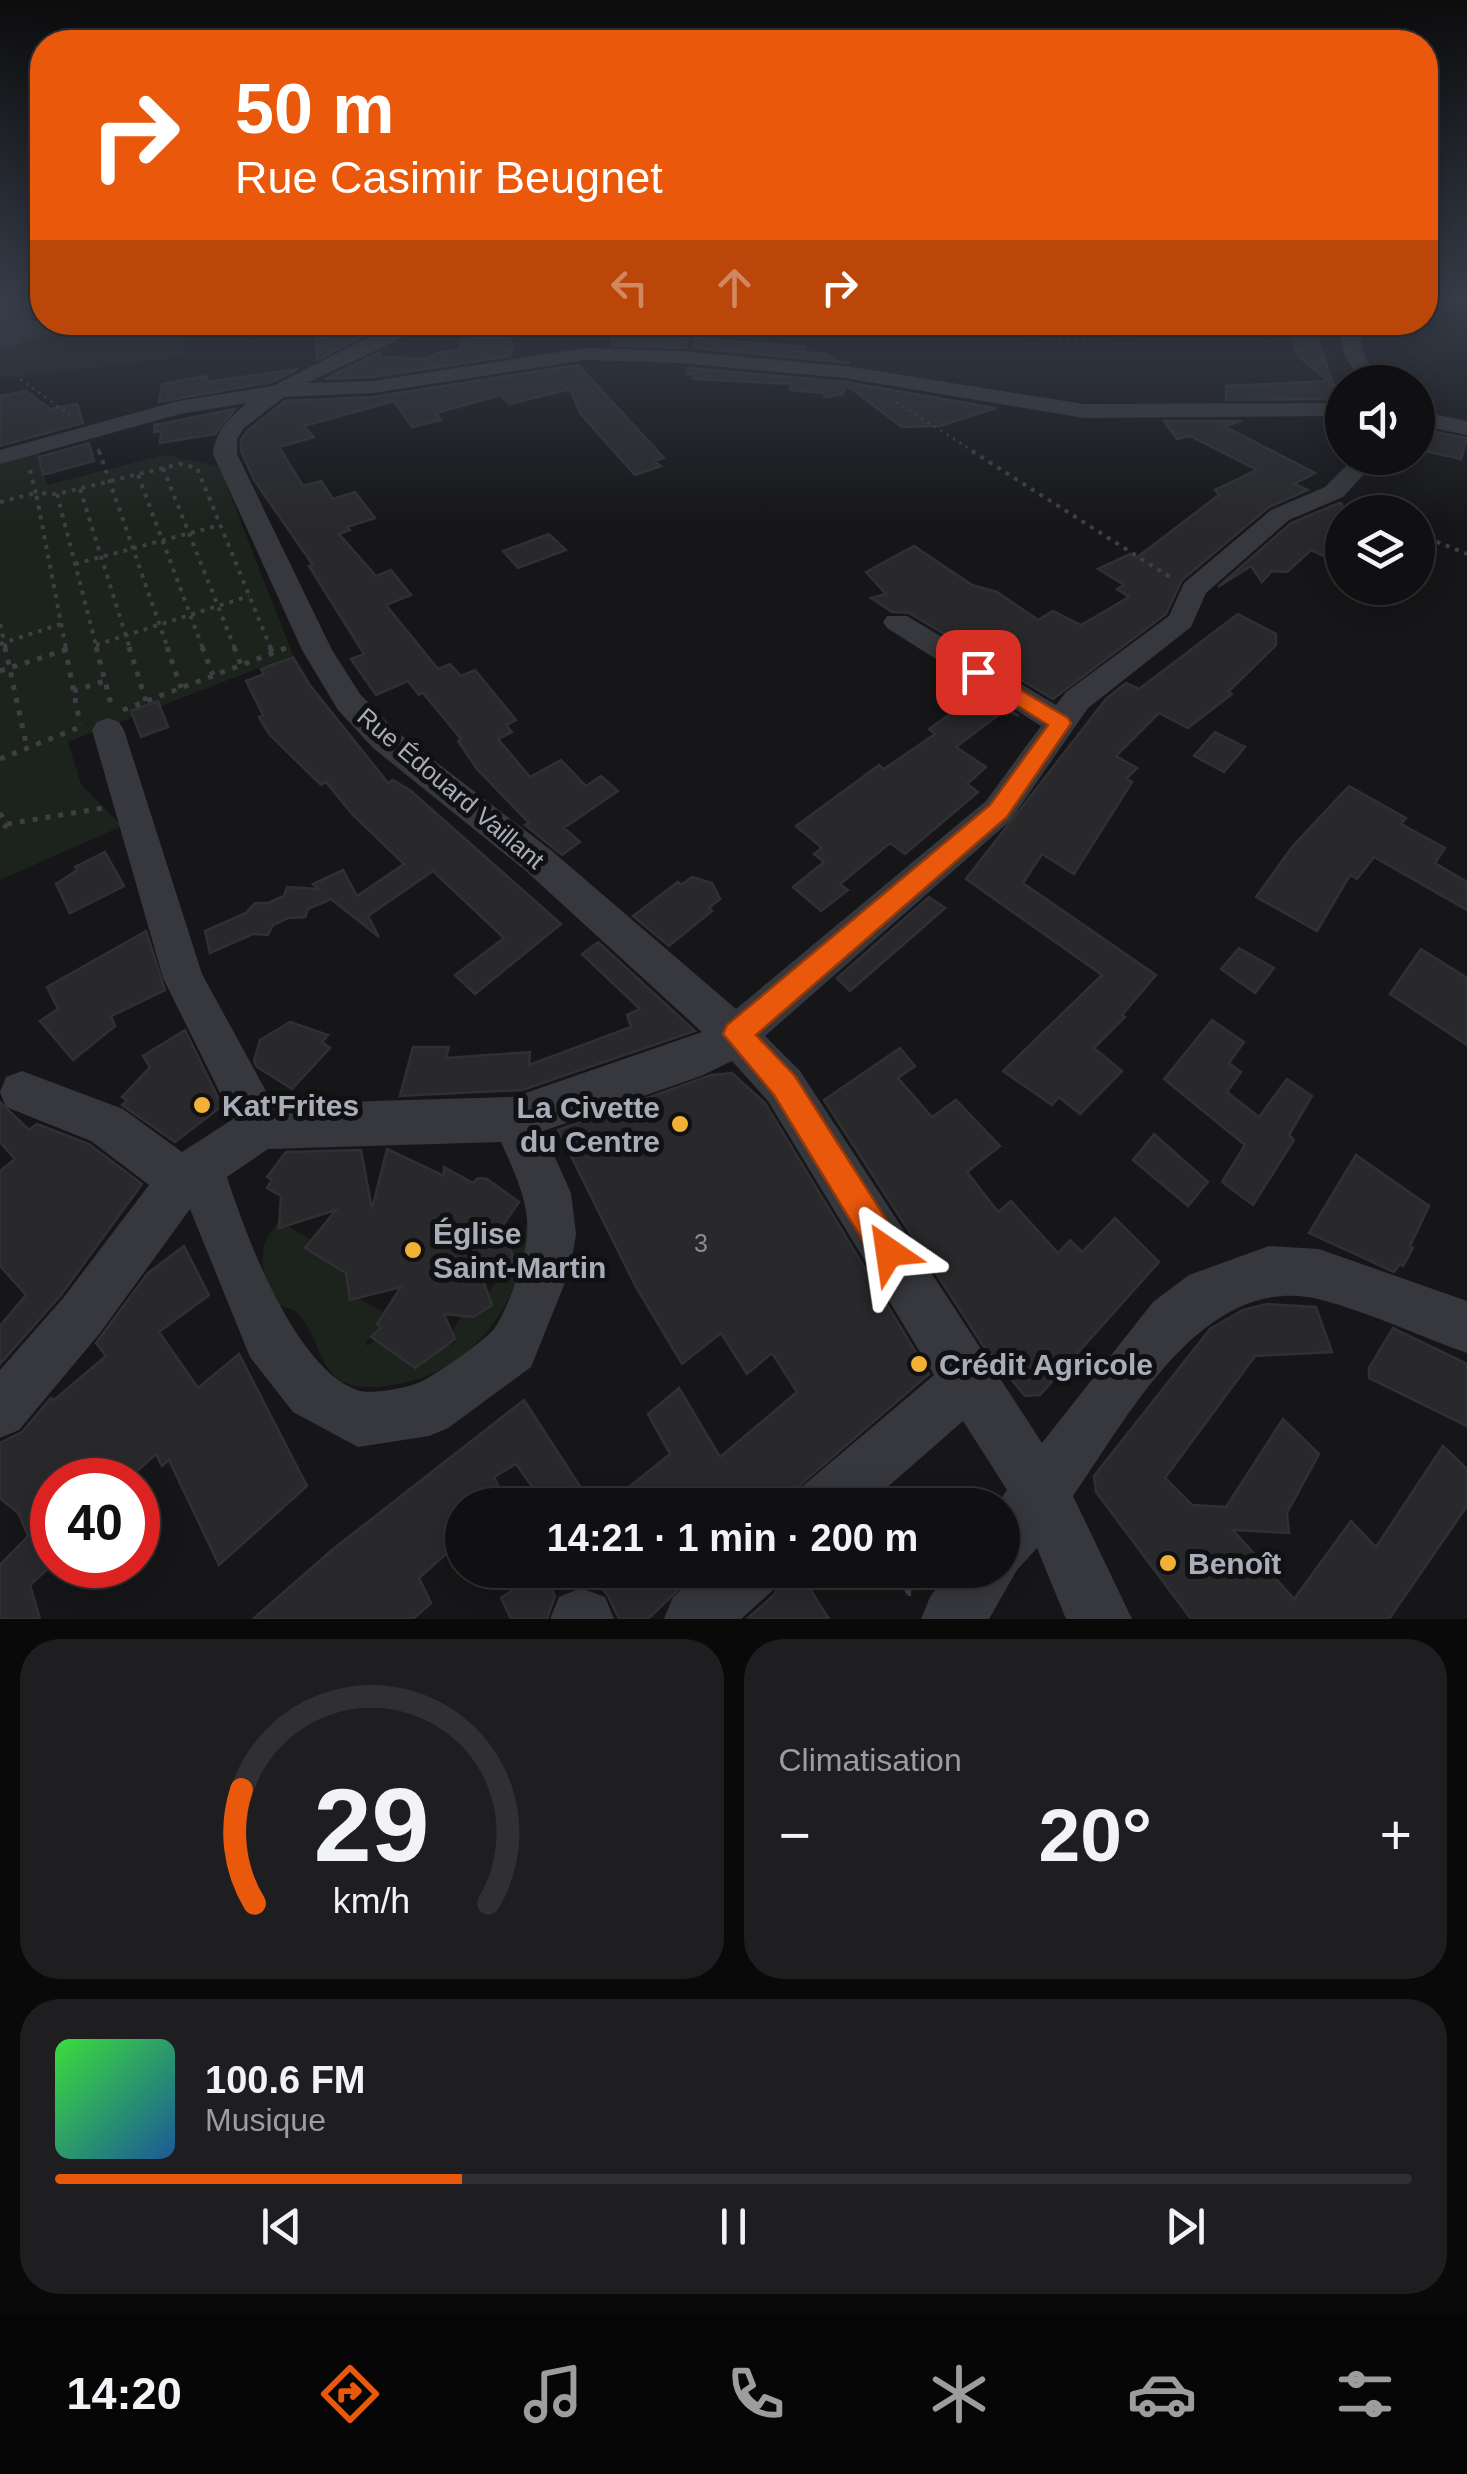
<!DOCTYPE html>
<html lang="fr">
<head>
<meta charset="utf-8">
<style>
  :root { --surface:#101012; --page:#1e1e20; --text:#f1f3f6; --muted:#9c9d9f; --line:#303032; --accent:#ea580c }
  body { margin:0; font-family:Helvetica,sans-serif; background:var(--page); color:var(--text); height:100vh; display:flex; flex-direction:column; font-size:38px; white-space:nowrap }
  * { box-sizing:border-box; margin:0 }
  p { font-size:32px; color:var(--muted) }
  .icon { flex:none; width:55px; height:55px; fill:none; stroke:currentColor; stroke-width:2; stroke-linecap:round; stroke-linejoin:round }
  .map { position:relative; height:1619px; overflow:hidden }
  .drawer { display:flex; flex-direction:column; gap:20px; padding:20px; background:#09090a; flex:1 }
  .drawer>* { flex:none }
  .banner { position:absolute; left:30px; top:30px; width:1408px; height:305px; border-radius:40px; box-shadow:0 5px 25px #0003,0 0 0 2px var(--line); background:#ea580c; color:#fff; overflow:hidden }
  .buttons { position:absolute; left:1325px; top:365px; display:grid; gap:20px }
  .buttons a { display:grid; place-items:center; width:110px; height:110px; border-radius:50%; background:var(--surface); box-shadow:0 5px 25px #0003,0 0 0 2px var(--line); font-size:50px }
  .speed { position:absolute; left:30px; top:1458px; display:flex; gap:20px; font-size:50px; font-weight:700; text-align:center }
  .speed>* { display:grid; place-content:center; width:130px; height:130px; border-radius:50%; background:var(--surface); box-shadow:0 5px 25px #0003,0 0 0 2px var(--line); line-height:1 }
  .speed .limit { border:15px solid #d22; background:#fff; color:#111 }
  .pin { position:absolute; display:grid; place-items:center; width:85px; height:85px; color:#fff; margin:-42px; border-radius:20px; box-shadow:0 5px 15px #0006 }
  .me { position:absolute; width:110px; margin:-55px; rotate:328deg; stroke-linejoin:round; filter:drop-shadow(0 0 8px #0008) }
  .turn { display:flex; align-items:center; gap:35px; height:210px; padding:0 40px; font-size:45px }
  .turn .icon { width:130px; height:130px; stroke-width:2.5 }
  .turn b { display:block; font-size:70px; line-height:85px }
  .lanes { display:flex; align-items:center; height:95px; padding:0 40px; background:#0003; justify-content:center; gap:50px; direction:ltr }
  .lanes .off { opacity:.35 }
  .big { font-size:75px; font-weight:700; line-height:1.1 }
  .drawer .card { flex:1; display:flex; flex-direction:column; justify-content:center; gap:15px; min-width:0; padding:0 35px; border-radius:40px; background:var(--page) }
  .drawer .dial { align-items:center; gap:0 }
  .dial svg { height:260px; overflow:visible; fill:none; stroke:var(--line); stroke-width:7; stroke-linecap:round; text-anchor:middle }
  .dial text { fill:var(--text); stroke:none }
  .song { display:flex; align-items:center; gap:30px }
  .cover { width:120px; height:120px; border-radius:15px; background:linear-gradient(135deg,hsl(120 70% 55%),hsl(210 70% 35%)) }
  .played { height:10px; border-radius:5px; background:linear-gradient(90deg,var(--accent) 30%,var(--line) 30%) }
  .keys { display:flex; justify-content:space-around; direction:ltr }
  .heat { display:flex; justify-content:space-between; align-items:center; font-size:55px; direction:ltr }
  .drawer .tiles { flex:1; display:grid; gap:20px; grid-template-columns:1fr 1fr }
  .card:last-child { grid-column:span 2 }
  .trip { position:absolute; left:445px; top:1488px; width:575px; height:100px; border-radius:50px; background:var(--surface); box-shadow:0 5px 25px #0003,0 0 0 2px var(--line); font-weight:700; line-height:100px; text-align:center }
  .menu { display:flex; height:160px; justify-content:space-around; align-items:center; background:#060607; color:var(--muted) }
  .menu .icon { width:70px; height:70px }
  .menu .on { color:var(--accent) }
  .menu b { font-size:45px; color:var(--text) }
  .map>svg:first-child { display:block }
</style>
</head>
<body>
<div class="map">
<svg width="1467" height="1619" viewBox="0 0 1467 1619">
  <rect width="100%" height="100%" fill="#161618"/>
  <g fill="#1c231d">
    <path d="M214,322l-31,9 2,25 -185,23v-29l79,-27z"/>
    <path d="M39,450l8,35 117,-30 55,11 74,189 -225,87 13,42 41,42 -122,54v-419z"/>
    <path d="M279,1221l32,19 29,29 5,-7 14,29 -10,4 1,5 9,-2 25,15 -3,15 -15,14 1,4 9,-6 37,29 32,-34 5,10 6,-3 -4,-10 9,-16 12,1 19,-12 -4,-12 12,-17 12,-2v-40l13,-2 1,-7 8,-3c-13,72 -52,145 -131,161 -18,4 -42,7 -60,-1 -21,-9 -28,-51 -45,-69 -5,-5 -14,-5 -20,-9 -14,-10 -19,-49 -12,-64 3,-6 9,-13 13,-19z"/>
  </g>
  <path fill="#2c353c" d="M0,298h40l-10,11 3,12 46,2 -79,27v-43l3,-5z"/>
  <g fill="#29292c" stroke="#303034" stroke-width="2.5">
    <path d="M1288,322l24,2 22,62 -37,-31z"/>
    <path d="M376,323l1,6 -60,31 -1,-22 19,-3v-7z"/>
    <path d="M688,323l-2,25 -74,-3 -1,-18z"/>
    <path d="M510,337l-2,6h5l-3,13 -137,21 -48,2 55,-27 1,5 42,2 19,-7 16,-1 4,-12z"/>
    <path d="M696,338l109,9 -1,5 23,2 7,6 16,3 -157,-15z"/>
    <path d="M578,365l86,93 -10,3 7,5 -26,9 -55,-62 -10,-24 -61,15 -8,-9 -65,18 5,7 -29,7 -18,-26 -90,25 10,11 -35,10 24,39 18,-5 12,18 22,-7 20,26 -28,9 3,3 -11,4 37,42 15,-6 20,25 -25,10 52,64 12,-5 11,12 14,-6 41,50 -10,5 6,7 -14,7 32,38 31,-17 25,26 15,-10 17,15 -54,37 16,14 -18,13 -37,-30 4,-2 -52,-54 -19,-28 3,-2 -38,-46 -4,2 -11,-14 -32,14 -25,-36 13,-5 -55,-88 4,-1 -59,-85 -13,-29v-11l6,-9 38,-30 88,-4z"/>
    <path d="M688,368l157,14 151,26 -56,18 -38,1 -57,-43 -2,10 -18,3 -2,-4 -33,-3 1,-6 -98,-5 1,-5h-8z"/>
    <path d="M298,369l-26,13 -113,20 3,-18 45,-8v6z"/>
    <path d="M1327,381l11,18 -112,1v-14z"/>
    <path d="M26,391l24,18 27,-5 6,19 -83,23v-50z"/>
    <path d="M235,409l-20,25 -55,9 1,-12 -7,1 1,-7z"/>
    <path d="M1164,421h78l-18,5 91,47 -21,11 14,6 -39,17 -87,73 -16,34 -113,85 -144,-86 -17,-1 -21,-14 15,-4 -20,-22 48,-26 58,39 25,7 41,28 15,-9 28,14 48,-28 -12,-8 7,-4 -26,-16 32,-15 6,4 83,-63 -4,-5 42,-20 -67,-34 -13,3z"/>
    <path d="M1425,430l42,8 -6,21 -36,-8z"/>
    <path d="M89,443l5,18 -51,14 -4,-18z"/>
    <path d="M1339,503l3,1v61l-31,-15 -24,22 -15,-1 -10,11 -11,-16 -33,21 73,-64z"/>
    <path d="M549,534l17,16 -48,18 -15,-17z"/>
    <path d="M1238,614l38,20v11l-48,47 4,2 -44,34 -29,-15 -43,43 21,12 -11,11 6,3 -58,92 -32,-20 -19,29 133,92 -34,40 3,2 -31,31 28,23 -42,43 -21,-17 -7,8 -49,-34 99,-96 -136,-96 140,-180 20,-16 13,6z"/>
    <path d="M293,657l16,27 79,99 5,-3 18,11 150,133 -86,70 -20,-19 49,-37 -71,-67 -65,45 11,21 -48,-38 -23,10 -3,8 -17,1 -15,7 -5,10 -15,-1 -43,19 -5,-22 41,-18 9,-10h13l16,-7 3,-9 32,2 -6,-5 30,-14 14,26 47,-32 -52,-50 -26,-32 -5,3 -52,-51 -10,-17 4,-2 -17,-34 18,-7 -3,-5z"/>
    <path d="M981,692l38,24 -14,-6 -49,37 30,20 -19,17 11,8 -73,62 -15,-11 -50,41 8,6 -27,21 -28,-24 31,-25 -10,-8 8,-6 -26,-22 83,-61 5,4 51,-35 -6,-5z"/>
    <path d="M158,701l10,26 -27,10 -10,-26z"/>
    <path d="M1215,732l30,15 -21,25 -30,-16z"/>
    <path d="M1349,786l57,32 -5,6 44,24 -10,15 32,19v28l-93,-53 -17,22 -7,-4 -33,56 -61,-34 36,-50z"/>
    <path d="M105,852l19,34 -54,27 -14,-29 21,-14 -2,-3z"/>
    <path d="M692,877l20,6 8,16 -11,9 3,3 -43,35 -36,-30 45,-34 3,3z"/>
    <path d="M929,897l16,11 -95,83 -13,-13z"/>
    <path d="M146,931l19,59 -54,26 4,10 -42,34 -33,-39 18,-12 -11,-22z"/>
    <path d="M598,942l97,89 -173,59 -122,6 13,-49h36l-3,11 84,-6 -1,13 102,-38 -4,-12 13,-6 -58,-55z"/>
    <path d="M1239,948l35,20 -19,25 -34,-24z"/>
    <path d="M1421,949l46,29v67l-77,-51z"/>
    <path d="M1212,1020l32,22 -15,21 12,9 -14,20 32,25 28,-38 25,17 -23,39 5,5 -41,65 -31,-23 23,-37 -81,-66z"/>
    <path d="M290,1022l38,13 -6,7 8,6 -38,41 -35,-22 -3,-6 6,-21z"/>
    <path d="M185,1030l37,76 -47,36 -53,-37 5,-5 -5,-3 28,-30 -7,-11z"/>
    <path d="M900,1048l15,18 -17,12 34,39 24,-17 44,46 -33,26 31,40 13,-11 47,52 12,-13 12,12 33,-34 44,44 -119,133 -15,1 -43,-52 -158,-244z"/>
    <path d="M732,1073l33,30 164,271 -152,131h-170l63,-51 -22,-40 31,-26 41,69 77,-65 -25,-39 -25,21 -26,-41 -39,31 -46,-77 -78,-157 153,-55z"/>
    <path d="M0,1102l29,28 8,-6 52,20 53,40 -81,111 -61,69v-38l26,-31 -26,-29v-95l15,-12 -15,-17z"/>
    <path d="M1154,1134l54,48 -20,24 -55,-46z"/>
    <path d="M387,1149l57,27v-9l29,16 5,-5 9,1 32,23 -16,23 9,29v21l-30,3 10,27 -19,12 -29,-3 11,25 -40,29 -44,-31 10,-9 -4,-4 24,-37 -51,13 -4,-27 -41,-25 31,-38 -57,18 2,-32 -14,-8 5,-8 -5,-3 19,-25 75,-2 11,59z"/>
    <path d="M1356,1155l73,51 -19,40 3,2 -10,18 -3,-2 -6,8 -85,-39z"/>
    <path d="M184,1246l25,49 -50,37 39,56 41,-34 68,132 -88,79 -50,-105 -7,6 -6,-12 -29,26h-75v85l-22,20 10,34h-40v-54l28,-29 -9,-22 -19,-16v-55l22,-11 29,-34 3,2 52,-44 -10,-13 52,-70z"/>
    <path d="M1267,1304l49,3 16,45 -77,4 -90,122 27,27 34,2 57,-88 36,35 -32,59 2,20 -56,-3 61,69 57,-78 25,26 67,-101 24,23v37l-78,113h-198l-95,-127 -2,-16 116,-147 33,-19z"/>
    <path d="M1393,1328l74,36v62l-98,-48v-10z"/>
    <path d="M524,1400l68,105h-47l-29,-41 -22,13 14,28h-46v35l-43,38 12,25 -18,16h-160l79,-69z"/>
    <path d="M542,1570l13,26 -8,23h-36l-10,-21z"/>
    <path d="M587,1570h112l-51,49h-29l-11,-23z"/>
    <path d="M785,1570h13l31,49h-82l28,-25z"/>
  </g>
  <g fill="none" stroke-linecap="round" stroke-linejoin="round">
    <g stroke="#3d3f44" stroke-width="2.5" stroke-dasharray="2.5 5" stroke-linecap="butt">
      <path d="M964,322c67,25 138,15 208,12l15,-6 -1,-6"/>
      <path d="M20,379l50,36"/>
      <path d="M896,402l80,51"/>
      <path d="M98,449l2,4"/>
    </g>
    <g stroke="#3d3f44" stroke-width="4" stroke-dasharray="4 6" stroke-linecap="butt">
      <path d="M99,451l69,198"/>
      <path d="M972,451l201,128"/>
      <path d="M163,468l72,181"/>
      <path d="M30,470l6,23 21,1 123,-30 17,4 74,181"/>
      <path d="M138,475l65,174"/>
      <path d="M80,489l50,160"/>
      <path d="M57,494l40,155"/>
      <path d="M0,502l36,-9 30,156"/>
      <path d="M1351,507l15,5"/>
      <path d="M1418,534l49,20"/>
      <path d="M75,564l145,-39"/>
      <path d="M0,624l6,25"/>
      <path d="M0,644l61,-20"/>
      <path d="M96,645l153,-49"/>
      <path d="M282,649l4,-1"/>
    </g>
    <g stroke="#3d3f44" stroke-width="5" stroke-dasharray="5 8" stroke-linecap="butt">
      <path d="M5,647l22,101"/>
      <path d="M65,647l15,77"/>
      <path d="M96,647l15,57"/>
      <path d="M129,647l17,54"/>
      <path d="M167,647l14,41"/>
      <path d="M202,647l11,28"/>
      <path d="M234,647l7,18"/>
      <path d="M270,647l2,6"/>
      <path d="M0,671l65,-21"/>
      <path d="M73,691l32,-10"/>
      <path d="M123,710l163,-62"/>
      <path d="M0,759l80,-32"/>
      <path d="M0,813l7,11 -7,10"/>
      <path d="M7,824l96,-16"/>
    </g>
    <path stroke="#3d3f44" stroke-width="8" stroke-dasharray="8 11" stroke-linecap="butt" d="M896,1570l14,22 9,-1"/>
    <g fill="#37383d" fill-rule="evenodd">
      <path d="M399,322h19l-8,12 -103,49 66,-2 213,-33 94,3 165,15 239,38 258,-1v13l-258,2 -239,-40 -165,-15 -94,-3 -213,33 -89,4 -40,31 -7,11v15l95,196 28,44 37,38 155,119 184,158 250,-208 55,-75 -154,-98 -4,-6 4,-6h20l149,89 10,-13 103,-76 15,-33 87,-73 54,-23 29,-29h25l-36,39 -54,23 -83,73 -15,34 -103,81 -78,113 -245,215 35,35 242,372 111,-141 36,-27 80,-29 50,3 148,52v52c-48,-17 -96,-40 -145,-53 -118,-31 -193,116 -249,196l59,123h-66l-29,-71 -20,22 -28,49h-68l9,-22 20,-27h52v-65h-5l10,-15 -44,-69 -96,84h-72l9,-20 130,-110 -166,-274 -36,-40 -31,15 -158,55 28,62 5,41 -6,36 -39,97 -83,61 -19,8 -71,11 -65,-35 -43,-55 -60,-148 -90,124 -81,97 -19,8v-68l64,-73 85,-112 -58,-44 -85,-34 -6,-15 6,-15 16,-6 101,38 59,43 51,-33 -70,-141 -71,-248 5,-8 11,-4 11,4 5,8 78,244 71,130 241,-7 188,-65 -176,-161 -153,-123 -35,-38 -36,-60 -89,-196c2,-23 17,-36 34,-51l-67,11 -180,50v-14l178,-49 95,-15zM501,1142c13,30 29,60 26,94 -2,24 -19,73 -33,93 -10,12 -58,46 -74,53 -12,6 -47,12 -60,9 -64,-19 -114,-155 -133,-214l41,-28z"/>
      <path d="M1337,322h19l9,35 17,25h-20l-17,-25z"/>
      <path d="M1418,411l49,10v14l-49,-10z"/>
      <path d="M705,1570h76l-9,21 -31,28h-77l9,-22z"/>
      <path d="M581,1588l24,9 9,22h-64l9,-22z"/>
    </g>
  </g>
  <linearGradient id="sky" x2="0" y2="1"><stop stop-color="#0c0c0d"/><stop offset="0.57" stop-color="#363c48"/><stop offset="1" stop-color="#363c48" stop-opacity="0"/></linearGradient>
  <rect width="1467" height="525" fill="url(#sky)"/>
  <path fill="#ea580c" stroke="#983908" stroke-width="2.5" d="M978,665l90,53 3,5 -3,5 -61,89 -251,218 39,41 105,165 5,11 -5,12 -11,4 -12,-4 -103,-169 -51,-61 4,-9 263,-220 58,-80 -78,-49 -2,-4z"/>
  <g fill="#f2b134" stroke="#111113" stroke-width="4">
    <circle cx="202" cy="1105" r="10"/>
    <circle cx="680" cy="1124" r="10"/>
    <circle cx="413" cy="1250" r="10"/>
    <circle cx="919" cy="1364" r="10"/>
    <circle cx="1168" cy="1563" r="10"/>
  </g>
  <g text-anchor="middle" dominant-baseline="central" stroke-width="10" stroke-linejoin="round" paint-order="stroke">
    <g font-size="25" fill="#a8adb8" stroke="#111113">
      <text transform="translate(451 788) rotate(40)">Rue Édouard Vaillant</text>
    </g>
    <g font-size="25" fill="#888b94">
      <text x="701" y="1243">3</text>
    </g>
    <g font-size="30" font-weight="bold" fill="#a8adb8" stroke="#111113" text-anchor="start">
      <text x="222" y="1105">Kat'Frites</text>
      <text x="660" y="1107" text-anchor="end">La Civette<tspan x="660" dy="34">du Centre</tspan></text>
      <text x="433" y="1233">Église<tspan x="433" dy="34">Saint-Martin</tspan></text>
      <text x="939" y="1364">Crédit Agricole</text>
      <text x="1188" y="1563">Benoît</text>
    </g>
  </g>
</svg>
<div class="buttons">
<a><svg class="icon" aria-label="sound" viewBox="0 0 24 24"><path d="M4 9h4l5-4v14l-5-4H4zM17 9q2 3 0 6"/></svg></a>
<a><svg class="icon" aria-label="layers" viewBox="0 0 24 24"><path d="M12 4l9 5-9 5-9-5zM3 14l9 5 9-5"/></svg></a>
</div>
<div class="speed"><div class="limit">40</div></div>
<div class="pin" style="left:978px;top:672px;background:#d93025"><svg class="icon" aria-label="arrive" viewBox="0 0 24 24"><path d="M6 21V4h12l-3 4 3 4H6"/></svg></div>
<svg class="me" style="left:889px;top:1252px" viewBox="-20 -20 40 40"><path d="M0-17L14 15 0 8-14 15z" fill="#ea580c" stroke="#fff" stroke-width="4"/></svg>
<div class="trip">14:21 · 1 min · 200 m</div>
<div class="banner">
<div class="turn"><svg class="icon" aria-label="right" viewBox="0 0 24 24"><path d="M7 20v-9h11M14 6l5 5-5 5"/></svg><div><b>50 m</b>Rue Casimir Beugnet</div></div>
<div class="lanes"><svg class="icon off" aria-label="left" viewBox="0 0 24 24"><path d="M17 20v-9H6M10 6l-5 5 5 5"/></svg><svg class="icon off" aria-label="ahead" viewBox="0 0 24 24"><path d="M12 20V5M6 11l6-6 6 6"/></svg><svg class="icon" aria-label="right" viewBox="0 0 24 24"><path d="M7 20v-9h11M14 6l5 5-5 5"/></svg></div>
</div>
</div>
<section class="drawer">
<div class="tiles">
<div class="card dial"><svg viewBox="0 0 100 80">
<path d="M14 69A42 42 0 1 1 86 69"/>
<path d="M14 69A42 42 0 0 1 10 34" stroke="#ea580c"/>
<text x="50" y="56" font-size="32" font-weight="700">29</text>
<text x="50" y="72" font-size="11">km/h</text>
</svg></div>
<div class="card"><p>Climatisation</p>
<div class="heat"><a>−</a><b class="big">20°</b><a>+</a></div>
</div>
<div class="card">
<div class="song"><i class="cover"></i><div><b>100.6 FM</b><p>Musique</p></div></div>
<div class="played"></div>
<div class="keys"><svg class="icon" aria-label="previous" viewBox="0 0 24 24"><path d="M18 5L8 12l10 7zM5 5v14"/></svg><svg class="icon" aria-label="pause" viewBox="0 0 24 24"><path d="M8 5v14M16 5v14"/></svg><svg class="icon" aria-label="next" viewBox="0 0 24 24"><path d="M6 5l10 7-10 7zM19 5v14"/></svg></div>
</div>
</div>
</section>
<nav class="menu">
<b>14:20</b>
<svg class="icon on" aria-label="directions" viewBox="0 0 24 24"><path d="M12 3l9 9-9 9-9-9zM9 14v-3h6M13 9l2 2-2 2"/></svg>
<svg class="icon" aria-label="music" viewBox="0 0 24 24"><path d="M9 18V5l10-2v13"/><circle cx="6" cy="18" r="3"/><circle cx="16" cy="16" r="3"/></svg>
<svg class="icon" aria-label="phone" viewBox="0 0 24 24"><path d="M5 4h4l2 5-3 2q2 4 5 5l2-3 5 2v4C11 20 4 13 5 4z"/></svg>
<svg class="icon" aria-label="climate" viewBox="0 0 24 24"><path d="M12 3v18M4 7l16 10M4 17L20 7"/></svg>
<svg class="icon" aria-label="car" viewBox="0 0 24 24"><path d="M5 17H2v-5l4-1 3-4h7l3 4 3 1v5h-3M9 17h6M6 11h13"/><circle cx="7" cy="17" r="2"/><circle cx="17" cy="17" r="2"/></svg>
<svg class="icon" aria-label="filters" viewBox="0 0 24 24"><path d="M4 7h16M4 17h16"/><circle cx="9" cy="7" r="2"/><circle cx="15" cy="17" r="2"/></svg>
</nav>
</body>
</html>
